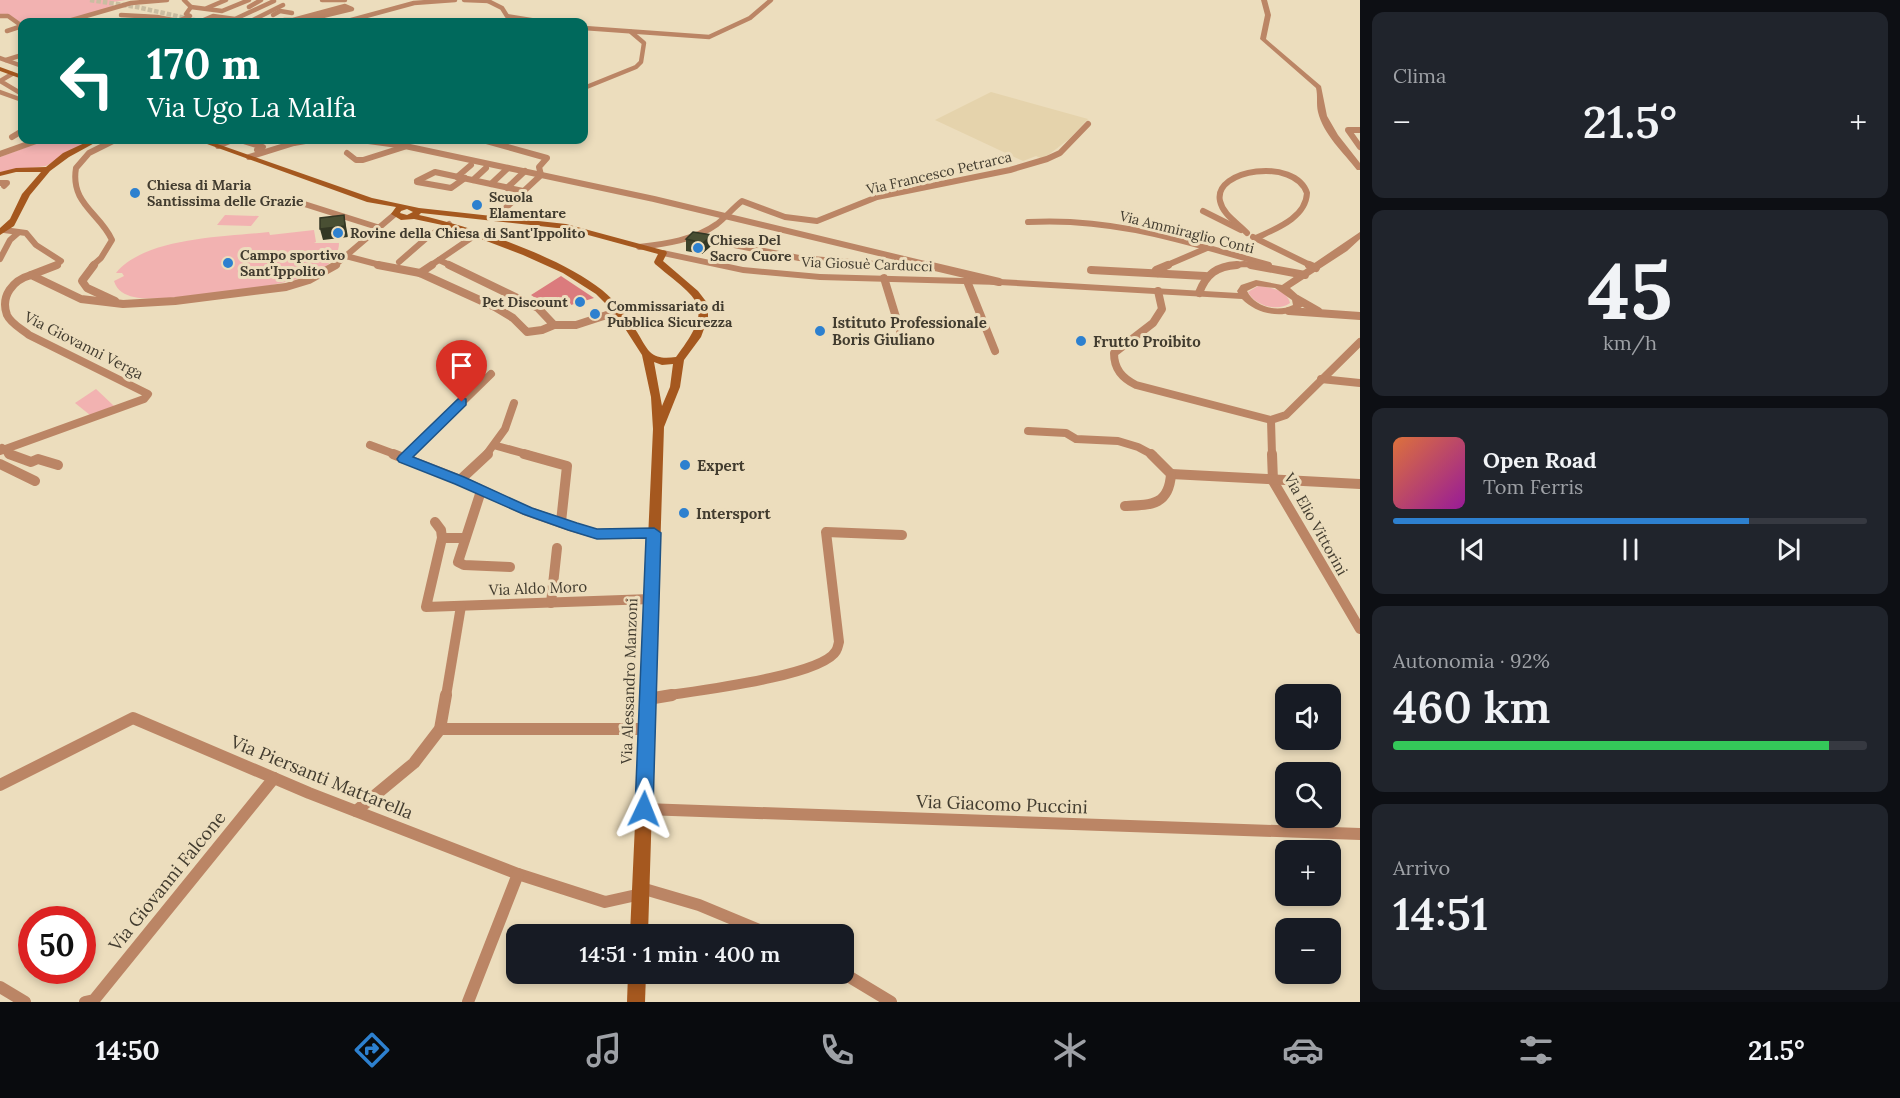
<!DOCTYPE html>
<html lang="it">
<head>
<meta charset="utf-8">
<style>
  :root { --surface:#171b24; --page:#20242c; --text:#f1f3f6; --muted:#9ea1a6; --line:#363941; --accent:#2d80cf }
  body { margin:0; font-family:Lora,serif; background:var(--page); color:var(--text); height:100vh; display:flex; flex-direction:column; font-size:22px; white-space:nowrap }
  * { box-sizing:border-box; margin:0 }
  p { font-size:20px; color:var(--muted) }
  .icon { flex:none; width:33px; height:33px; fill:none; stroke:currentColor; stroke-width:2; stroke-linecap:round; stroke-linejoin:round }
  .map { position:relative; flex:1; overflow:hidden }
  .sheet { display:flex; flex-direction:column; gap:12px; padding:12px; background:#0d0f14; width:540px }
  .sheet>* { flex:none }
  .banner { position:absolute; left:18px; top:18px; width:570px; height:126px; border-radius:12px; box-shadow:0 3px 9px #0003; background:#00695c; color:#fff; overflow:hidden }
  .fabs { position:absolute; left:1275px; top:684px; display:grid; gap:12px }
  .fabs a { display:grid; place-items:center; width:66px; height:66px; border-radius:12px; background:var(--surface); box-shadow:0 3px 9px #0003; font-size:30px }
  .speed { position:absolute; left:18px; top:906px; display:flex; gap:12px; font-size:30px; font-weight:700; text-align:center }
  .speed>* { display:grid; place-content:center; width:78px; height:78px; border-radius:50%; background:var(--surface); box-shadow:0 3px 9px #0003; line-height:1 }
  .speed .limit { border:9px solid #d22; background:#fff; color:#111 }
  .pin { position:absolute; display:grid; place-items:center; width:51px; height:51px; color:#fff; margin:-62px -26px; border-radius:50% 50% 50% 0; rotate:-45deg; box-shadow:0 0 6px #0007 }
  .pin .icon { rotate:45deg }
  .me { position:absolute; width:66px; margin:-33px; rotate:2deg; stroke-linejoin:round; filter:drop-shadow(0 0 4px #0008) }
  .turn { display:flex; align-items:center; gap:21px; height:126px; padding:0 30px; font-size:27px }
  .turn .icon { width:78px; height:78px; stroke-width:2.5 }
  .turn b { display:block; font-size:42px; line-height:51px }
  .big { font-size:45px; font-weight:600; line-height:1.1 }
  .sheet .widget { flex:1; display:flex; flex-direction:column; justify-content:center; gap:9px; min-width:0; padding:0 21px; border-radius:12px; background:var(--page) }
  .sheet .dial { align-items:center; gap:0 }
  .dial b { font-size:78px; line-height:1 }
  .song { display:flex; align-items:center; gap:18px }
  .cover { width:72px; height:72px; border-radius:9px; background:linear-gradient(135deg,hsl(20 70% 55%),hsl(300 70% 35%)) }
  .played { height:6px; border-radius:3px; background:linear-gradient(90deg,var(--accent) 75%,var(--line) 75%) }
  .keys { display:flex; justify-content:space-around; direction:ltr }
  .heat { display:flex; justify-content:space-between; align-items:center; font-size:33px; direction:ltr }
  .charge { height:9px; border-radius:4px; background:linear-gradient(90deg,#34c759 92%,var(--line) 0) }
  .trip { position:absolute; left:506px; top:924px; width:348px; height:60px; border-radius:12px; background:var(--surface); box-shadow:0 3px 9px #0003; font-weight:600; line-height:60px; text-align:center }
  .tabs { display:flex; height:96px; justify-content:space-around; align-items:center; background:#090b0e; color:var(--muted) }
  .tabs .icon { width:42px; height:42px }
  .tabs .current { color:var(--accent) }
  .tabs b { font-size:27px; color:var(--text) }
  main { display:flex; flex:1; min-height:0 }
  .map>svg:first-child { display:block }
</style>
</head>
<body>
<main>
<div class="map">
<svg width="1360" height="1002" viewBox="0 0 1360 1002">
  <rect width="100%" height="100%" fill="#ecddbd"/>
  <path fill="#e5d3ac" d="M991,92l97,27 -19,20 -26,20 -7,-3 -13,5 -88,-41z"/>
  <g fill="#f2b2b1">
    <path d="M0,0h126l-13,2 -1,2 2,2 -48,15 -44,1v2l-12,-8h-10z"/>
    <path d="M46,140h44l-44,26 -46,6v-15z"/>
    <path d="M225,215l34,1 -8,10 -34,-1z"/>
    <path d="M314,230l2,12 -2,1h25c0,14 -11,23 -24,30 -24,13 -154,31 -181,24 -9,-2 -17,-6 -20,-16l10,-5 -2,-3h-6c29,-36 109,-36 153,-41l1,3z"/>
    <path d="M1258,286c12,1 29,4 32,17 -12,9 -35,3 -42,-11z"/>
    <path d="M96,389l18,17 -24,9 -15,-12z"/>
  </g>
  <path fill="#db7b7d" d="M561,276l33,22 -23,7 -11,-5 -16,4 -13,-9z"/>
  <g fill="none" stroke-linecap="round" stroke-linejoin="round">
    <path stroke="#cabda1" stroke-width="4.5" stroke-dasharray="4.5 2" stroke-linecap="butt" d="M90,0l47,7 66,15"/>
    <g stroke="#bb8565" stroke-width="4.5">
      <path d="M322,0h23"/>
      <path d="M464,0l25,1"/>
      <path d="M486,0l16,8 5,8 36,6"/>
      <path d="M191,7l31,4 27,-11"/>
      <path d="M249,7l12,-7"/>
      <path d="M207,8l19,-8"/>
      <path d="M121,15l36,2 26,5"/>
      <path d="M273,15l7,-4 12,2"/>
      <path d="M0,16h8l14,10 -15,5"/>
      <path d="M284,20h9l52,-14 7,3 -54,13"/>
      <path d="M178,21l12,-5 -4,-2 5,-7 -7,-7"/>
      <path d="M65,22l66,-19 36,-3"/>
      <path d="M131,22h11l7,-4 -4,-1"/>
      <path d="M199,22l14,-6 22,3 39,-18"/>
      <path d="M249,22l34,-17"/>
      <path d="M344,22l70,-19 41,-3"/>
      <path d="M584,28l125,9 41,-19 21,-18"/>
      <path d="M0,58l22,8"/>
      <path d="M6,60l16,-5"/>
      <path d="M12,74l-12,7 22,13"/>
      <path d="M584,88l52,-21 5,-5 3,-19 -13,-11"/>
      <path d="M0,92l22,8"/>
    </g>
    <g stroke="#bb8565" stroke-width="6">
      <path d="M1360,130h-12l12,17"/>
      <path d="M12,137l10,-6"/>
      <path d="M240,140l23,7 -6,3"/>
      <path d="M325,140h3"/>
      <path d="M361,140l44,6 249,53 279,67"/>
      <path d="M483,140l64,18 -8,9 2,8 -46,43"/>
      <path d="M294,143l17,-3"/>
      <path d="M218,146l14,-6"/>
      <path d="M347,153l9,7h7l41,-13"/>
      <path d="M0,154l39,-14"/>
      <path d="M249,157l45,-14 -9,-3"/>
      <path d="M457,177l14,-12"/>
      <path d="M473,180l13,-12"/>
      <path d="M417,181l18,-9 88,19"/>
      <path d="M417,182l34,6 14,-10"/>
      <path d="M0,183h7l-3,3"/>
      <path d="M491,184l17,-16"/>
      <path d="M507,188l18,-17"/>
      <path d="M298,202l79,25"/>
      <path d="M1203,211l38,19"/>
      <path d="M1028,222c86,-5 159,20 241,43"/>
      <path d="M4,230l22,3 10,12 25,16 -6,5"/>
      <path d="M1247,233c-9,-10 -24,-18 -27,-32 -7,-32 75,-44 87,-8 -1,25 -32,36 -51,45"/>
      <path d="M1253,237l59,29"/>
      <path d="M699,238l100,20 76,6"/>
      <path d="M639,247c26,-3 56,-7 78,-23 9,-7 16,-16 25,-23l43,16 32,4 60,-24 133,-27 37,-11 13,-6 28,-29"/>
      <path d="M346,256l38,10"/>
      <path d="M0,259l10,-19 8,-7"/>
      <path d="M439,260l13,6"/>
      <path d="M399,262l31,-27 19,-11"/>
      <path d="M92,266l9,-8 11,-18c-12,-27 -42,-36 -36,-72l13,-15 26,-13"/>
      <path d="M334,266l61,-52"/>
      <path d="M430,266l47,-32"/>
      <path d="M1165,266l42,-18"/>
      <path d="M1226,266l18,-2 22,2"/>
    </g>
    <g stroke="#bb8565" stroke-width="8">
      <path d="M94,265l-12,16 5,7 28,13"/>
      <path d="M378,265l42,8 75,34 18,11 14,14 15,-2 12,-5 -16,-17 -89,-43"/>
      <path d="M927,265l72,17"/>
      <path d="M1251,265l54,10"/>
      <path d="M1309,265l7,3"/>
      <path d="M1091,270l114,6"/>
      <path d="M420,273l12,-8"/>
      <path d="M1158,273l-2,-3 12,-5"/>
      <path d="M31,275l26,-10"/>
      <path d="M884,278l19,62"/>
      <path d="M967,281l28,70"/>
      <path d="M1158,291l4,18 -9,14 -39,30c0,16 8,25 22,32l135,35"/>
      <path d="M1199,293c7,-19 18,-27 38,-28"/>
      <path d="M1297,299l21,12"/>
      <path d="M1289,311l71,5"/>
      <path d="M554,325h22l43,-14"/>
      <path d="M1321,379l39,4"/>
      <path d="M1028,431l38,2 10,6 42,2 20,6 15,8"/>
      <path d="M370,445l27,10"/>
      <path d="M497,446l33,9"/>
      <path d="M2,448l9,7"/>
      <path d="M0,451l144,-52 4,-5 -119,-59c-7,-6 -18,-11 -22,-20 -7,-19 6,-35 24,-40l50,24 42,5 52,-3 111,-14 23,-7 27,-15"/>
      <path d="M408,455l83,-81"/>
      <path d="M486,455l19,-26 9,-26"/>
      <path d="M1272,455l-1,-35 15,-5 74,-73"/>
    </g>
    <g stroke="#bb8565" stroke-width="10">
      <path d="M9,454l22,8 7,-3 20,6"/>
      <path d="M393,454l67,26 67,31 46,16 24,7 57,-1"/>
      <path d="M524,454l43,12 -6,56"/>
      <path d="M1272,454l1,27 87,148"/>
      <path d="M404,459l5,-5"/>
      <path d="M0,464l35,17"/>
      <path d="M1171,474l189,10"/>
      <path d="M460,480l28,-26"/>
      <path d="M481,491l-23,71 6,3 46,2"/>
      <path d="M1125,506c27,-1 44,-1 46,-32l-20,-20"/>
      <path d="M435,522l6,8 1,8 -16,69 225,-8"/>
      <path d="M442,538h23"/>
      <path d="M551,603l6,-55"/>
      <path d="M446,696l15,-90"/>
      <path d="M664,696c31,-5 158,-20 172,-45 2,-3 2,-6 3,-9l-13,-110 76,3"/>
    </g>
    <g stroke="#bb8565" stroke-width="12">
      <path d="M648,699l24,-4"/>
      <path d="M440,729h207"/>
      <path d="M0,785l133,-67 176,75 209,81 87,28 36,-8"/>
      <path d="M644,809l716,25"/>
      <path d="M356,811l58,-48 26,-34 6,-34"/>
      <path d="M641,888l58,17 70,29"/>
      <path d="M843,973l48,29"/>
      <path d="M0,987l25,15"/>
      <path d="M85,1002l9,-2 180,-222"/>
      <path d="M468,1002l50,-128"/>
    </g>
    <g fill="#bb8565" fill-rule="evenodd">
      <path d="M1261,0h6l4,15 -5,24 55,47 6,30 11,19 22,28v7h-3c-13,-17 -34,-36 -39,-58 -2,-8 0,-16 -2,-24l-56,-49 5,-24z"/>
      <path d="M1360,232v7l-13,12 -57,37 10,9 3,9c-17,15 -47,8 -61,-7l-243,-14 -179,-5 -77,-7 -80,-17 -4,-3 4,-3 80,17 77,7 179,5 239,14 -1,-2 4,-6 15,-5 26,5zM1257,286l18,2 17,12 1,5c-16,8 -38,2 -46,-14z"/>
    </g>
    <g fill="#a5581f" fill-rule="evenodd">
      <path d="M0,67l22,8v4l-22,-8z"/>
      <path d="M91,140h9l-31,17 -19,14 -20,24 -16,31 -14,9v-7l10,-9 12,-25 19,-22h-25l-16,4v-4l16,-4 30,-1 17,-14z"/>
      <path d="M196,140h10l166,58 47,10 147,16 100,27 1,2 -4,8 35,30 10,13v14l-7,19 -17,23 -4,27 -16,40 -16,507h-18l23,-505 -2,-32 -9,-42 -27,-42 -19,-19 -33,-21 -40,-18 -76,-29 -33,-7 -13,1 -10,-6 5,-7 -29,-5zM407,209l6,3 -6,3 -7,-2 1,-2zM421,213l145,16 92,25 -4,8 1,2c44,37 61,40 21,93 -9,1 -19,2 -26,-5 -5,-5 -9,-14 -13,-20 -10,-15 -20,-30 -35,-42 -43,-34 -129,-63 -183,-75zM654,362l8,3 11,-1 -3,23 -8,19z"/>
      <path d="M628,974h18l-1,28h-18z"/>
    </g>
  </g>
  <path fill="#3f442c" d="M693,232l18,14 -9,8 -16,-3v-12z"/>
  <g fill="#333724">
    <path d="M344,215l4,22 -25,3 -3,-11z"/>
    <path d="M712,235l-1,11 -9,8 1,-11z"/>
  </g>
  <g fill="#494f33" stroke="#333724" stroke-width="1.5">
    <path d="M344,215l1,11 -25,3v-11z"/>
    <path d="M693,232l19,3 -9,8 -17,-4z"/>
  </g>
  <path fill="#2d80cf" stroke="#1d5387" stroke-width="1.5" d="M462,398l4,1v6l-53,52 51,20 68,31 45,15 20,6 57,-1 7,5 -8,276 -3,6 -6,3 -7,-3 -2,-6 11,-271 -49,1 -29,-9 -45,-16 -68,-30 -56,-22 -2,-3 2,-3 59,-57z"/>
  <g fill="#2d80cf" stroke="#ecddbd" stroke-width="2">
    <circle cx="135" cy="193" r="6"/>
    <circle cx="477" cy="205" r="6"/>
    <circle cx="338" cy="233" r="6"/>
    <circle cx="698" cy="248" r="6"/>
    <circle cx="228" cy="263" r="6"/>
    <circle cx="580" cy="302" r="6"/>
    <circle cx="595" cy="314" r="6"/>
    <circle cx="820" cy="331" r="6"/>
    <circle cx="1081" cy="341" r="6"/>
    <circle cx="685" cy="465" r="6"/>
    <circle cx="684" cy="513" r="6"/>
  </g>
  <g text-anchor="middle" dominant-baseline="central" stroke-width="6" stroke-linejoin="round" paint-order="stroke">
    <g font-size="14" fill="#423c2f" stroke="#ecddbd">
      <text transform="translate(939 173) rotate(-13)">Via Francesco Petrarca</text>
      <text transform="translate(1187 232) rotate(14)">Via Ammiraglio Conti</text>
      <text transform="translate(867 264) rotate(2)">Via Giosuè Carducci</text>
    </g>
    <g font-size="14" font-weight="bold" fill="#423c2f" stroke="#ecddbd" text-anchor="start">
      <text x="147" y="185">Chiesa di Maria<tspan x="147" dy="16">Santissima delle Grazie</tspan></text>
      <text x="489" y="197">Scuola<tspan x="489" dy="16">Elamentare</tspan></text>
      <text x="350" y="233">Rovine della Chiesa di Sant'Ippolito</text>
      <text x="710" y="240">Chiesa Del<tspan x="710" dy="16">Sacro Cuore</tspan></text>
      <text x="240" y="255">Campo sportivo<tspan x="240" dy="16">Sant'Ippolito</tspan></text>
      <text x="568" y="302" text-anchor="end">Pet Discount</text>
      <text x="607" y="306">Commissariato di<tspan x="607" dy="16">Pubblica Sicurezza</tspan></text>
    </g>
    <g font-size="15" font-weight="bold" fill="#423c2f" stroke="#ecddbd" text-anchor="start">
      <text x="832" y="322">Istituto Professionale<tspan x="832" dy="17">Boris Giuliano</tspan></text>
      <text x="1093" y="341">Frutto Proibito</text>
      <text x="697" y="465">Expert</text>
      <text x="696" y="513">Intersport</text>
    </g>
    <g font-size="15" fill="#423c2f" stroke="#ecddbd">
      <text transform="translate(84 345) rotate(27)">Via Giovanni Verga</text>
      <text transform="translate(1316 524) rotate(61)">Via Elio Vittorini</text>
      <text transform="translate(538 588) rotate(-2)">Via Aldo Moro</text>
      <text transform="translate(629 681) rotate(-88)">Via Alessandro Manzoni</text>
    </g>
    <g font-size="18" fill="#423c2f" stroke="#ecddbd">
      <text transform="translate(322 777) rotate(22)">Via Piersanti Mattarella</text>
      <text transform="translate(1002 804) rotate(2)">Via Giacomo Puccini</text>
      <text transform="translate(167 881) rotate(-51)">Via Giovanni Falcone</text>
    </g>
  </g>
</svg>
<div class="fabs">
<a><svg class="icon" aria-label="sound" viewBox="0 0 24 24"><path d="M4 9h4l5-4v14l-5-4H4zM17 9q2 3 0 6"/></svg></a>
<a><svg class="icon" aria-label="search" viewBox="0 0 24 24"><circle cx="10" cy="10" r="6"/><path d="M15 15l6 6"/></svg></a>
<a>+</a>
<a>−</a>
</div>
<div class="speed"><div class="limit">50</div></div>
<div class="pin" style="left:462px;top:402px;background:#d93025"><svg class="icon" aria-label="arrive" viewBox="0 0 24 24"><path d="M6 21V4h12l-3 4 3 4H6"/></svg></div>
<svg class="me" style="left:644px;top:809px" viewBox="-20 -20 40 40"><path d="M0-17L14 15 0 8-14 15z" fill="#2d80cf" stroke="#fff" stroke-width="4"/></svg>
<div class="trip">14:51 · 1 min · 400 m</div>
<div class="banner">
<div class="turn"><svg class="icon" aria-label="left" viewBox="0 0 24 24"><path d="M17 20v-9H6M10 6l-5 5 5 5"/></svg><div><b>170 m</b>Via Ugo La Malfa</div></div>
</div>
</div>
<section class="sheet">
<div class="widget"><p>Clima</p>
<div class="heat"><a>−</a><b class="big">21.5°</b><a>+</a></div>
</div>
<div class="widget dial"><b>45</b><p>km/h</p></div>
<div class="widget">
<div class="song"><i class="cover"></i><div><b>Open Road</b><p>Tom Ferris</p></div></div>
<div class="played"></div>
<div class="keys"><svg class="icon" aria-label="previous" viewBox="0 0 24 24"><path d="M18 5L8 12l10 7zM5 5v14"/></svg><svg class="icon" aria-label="pause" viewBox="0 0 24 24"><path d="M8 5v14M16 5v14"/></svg><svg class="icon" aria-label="next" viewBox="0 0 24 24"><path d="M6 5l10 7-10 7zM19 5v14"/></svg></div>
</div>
<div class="widget"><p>Autonomia · 92%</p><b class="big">460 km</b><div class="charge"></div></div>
<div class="widget"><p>Arrivo</p><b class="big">14:51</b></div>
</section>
</main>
<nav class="tabs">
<b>14:50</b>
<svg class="icon current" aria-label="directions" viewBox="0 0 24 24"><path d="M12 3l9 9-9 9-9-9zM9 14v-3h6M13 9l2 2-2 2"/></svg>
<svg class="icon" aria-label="music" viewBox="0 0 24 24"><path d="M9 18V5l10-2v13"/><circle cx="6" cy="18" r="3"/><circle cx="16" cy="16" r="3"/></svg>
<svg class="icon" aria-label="phone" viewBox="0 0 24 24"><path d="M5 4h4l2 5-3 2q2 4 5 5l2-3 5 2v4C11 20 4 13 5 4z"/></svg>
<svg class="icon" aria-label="climate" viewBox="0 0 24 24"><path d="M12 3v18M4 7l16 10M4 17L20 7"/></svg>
<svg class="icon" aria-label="car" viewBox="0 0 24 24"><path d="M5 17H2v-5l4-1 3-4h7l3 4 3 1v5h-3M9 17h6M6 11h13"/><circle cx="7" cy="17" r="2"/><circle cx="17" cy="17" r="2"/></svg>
<svg class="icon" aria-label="filters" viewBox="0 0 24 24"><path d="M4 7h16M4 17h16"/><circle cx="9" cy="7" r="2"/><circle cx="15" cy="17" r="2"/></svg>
<b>21.5°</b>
</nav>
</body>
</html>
